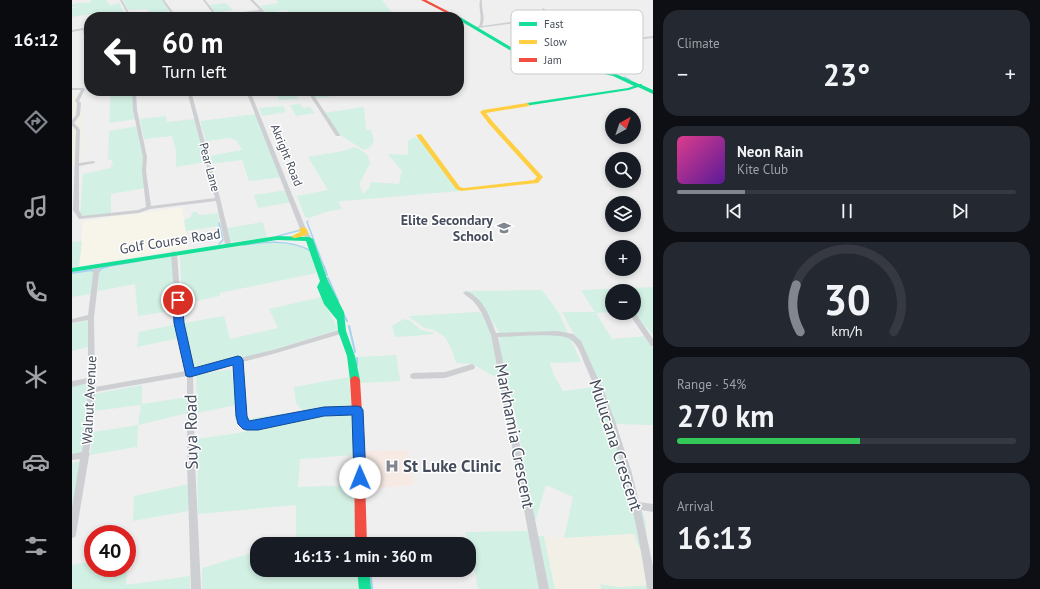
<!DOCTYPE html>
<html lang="en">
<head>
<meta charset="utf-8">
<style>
  :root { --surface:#171b24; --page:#242831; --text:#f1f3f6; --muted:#9ea1a6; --line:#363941; --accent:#81868f }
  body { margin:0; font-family:"PT Sans",sans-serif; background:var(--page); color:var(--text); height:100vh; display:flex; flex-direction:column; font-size:15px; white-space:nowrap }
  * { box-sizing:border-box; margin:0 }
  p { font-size:13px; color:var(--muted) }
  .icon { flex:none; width:22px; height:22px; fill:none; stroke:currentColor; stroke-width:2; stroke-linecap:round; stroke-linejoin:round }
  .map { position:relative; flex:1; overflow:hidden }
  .side { display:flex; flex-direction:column; gap:10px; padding:10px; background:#0d0f14; width:387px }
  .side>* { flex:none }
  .guide { position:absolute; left:12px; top:12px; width:380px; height:84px; border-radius:16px; box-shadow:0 2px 6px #0003; background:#202124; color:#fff; overflow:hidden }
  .needle { width:26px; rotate:40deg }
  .fabs { position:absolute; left:533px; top:108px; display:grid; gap:8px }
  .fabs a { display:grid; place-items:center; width:36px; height:36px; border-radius:50%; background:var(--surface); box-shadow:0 2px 6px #0003; font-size:20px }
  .speed { position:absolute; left:12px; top:525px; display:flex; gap:8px; font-size:20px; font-weight:700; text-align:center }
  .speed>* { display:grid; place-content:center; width:52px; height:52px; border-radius:50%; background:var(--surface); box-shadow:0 2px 6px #0003; line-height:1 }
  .speed .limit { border:6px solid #d22; background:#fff; color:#111 }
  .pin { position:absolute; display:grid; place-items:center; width:34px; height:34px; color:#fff; margin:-17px; border:2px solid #fff; border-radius:50%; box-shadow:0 1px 4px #0007 }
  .me { position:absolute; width:44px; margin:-22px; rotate:359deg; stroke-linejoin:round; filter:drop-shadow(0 0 3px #0008) }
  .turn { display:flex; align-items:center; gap:14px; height:84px; padding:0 12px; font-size:18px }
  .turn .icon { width:52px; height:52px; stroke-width:2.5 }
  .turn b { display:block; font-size:28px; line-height:34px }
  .big { font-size:30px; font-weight:800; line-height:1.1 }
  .side .widget { flex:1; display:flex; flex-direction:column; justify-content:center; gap:6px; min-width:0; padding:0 14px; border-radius:16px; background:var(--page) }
  .side .dial { align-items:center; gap:0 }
  .dial svg { height:104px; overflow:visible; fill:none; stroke:var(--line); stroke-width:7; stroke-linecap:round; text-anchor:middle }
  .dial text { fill:var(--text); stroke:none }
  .song { display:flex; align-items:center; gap:12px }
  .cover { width:48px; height:48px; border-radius:6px; background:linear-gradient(135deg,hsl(330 70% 55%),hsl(270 70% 35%)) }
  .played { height:4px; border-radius:2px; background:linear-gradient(90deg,var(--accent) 20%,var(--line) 20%) }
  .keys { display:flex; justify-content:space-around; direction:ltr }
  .heat { display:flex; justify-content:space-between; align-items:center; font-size:22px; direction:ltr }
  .charge { height:6px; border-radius:3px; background:linear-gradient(90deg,#34c759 54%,var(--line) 0) }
  .trip { position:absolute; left:178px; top:537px; width:226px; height:40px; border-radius:16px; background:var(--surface); box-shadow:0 2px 6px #0003; font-weight:800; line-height:40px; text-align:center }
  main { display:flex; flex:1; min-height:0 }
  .menu { display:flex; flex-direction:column; width:72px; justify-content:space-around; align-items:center; background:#090b0e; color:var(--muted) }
  .menu .icon { width:28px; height:28px }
  .menu .selected { color:var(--accent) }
  .menu b { font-size:18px; color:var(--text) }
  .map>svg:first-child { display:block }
</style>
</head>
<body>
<main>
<nav class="menu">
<b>16:12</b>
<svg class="icon selected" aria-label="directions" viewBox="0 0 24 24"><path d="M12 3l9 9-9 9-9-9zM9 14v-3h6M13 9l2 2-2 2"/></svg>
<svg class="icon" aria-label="music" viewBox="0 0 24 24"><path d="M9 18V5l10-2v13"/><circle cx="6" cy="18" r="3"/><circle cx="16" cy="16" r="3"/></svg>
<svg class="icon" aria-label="phone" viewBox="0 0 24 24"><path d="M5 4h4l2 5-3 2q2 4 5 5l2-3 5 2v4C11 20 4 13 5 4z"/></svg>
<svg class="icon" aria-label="climate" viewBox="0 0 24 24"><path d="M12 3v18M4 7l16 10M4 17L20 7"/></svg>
<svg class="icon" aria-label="car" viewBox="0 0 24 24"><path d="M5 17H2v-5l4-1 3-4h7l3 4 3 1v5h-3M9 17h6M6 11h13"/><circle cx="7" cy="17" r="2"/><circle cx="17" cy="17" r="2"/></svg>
<svg class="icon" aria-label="filters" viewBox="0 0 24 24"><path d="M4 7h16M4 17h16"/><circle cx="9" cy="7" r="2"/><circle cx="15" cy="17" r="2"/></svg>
</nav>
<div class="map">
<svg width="581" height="589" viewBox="0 0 581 589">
  <rect width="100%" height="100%" fill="#f0efef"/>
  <path fill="#f7f5ea" d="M110,207l6,41 -109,18 4,-45z"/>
  <path fill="#f7eae5" d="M337,450l5,35 -48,4 -2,-38z"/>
  <g fill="#d2f0e3">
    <path d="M19,0h15l4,5 10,-2 5,14h-16l-3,-5 -34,5v-9l8,-2 -8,1v-3l19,-2z"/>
    <path d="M51,0h39l7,11 -19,3 -3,-5 -20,1z"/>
    <path d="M204,0h106l13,17h-98l-10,-7 -20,3 -7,-7 19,-3z"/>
    <path d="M154,3l7,7 -17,3 -7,-8z"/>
    <path d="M39,91h23l2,28 -27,4z"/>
    <path d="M204,91h17l6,8 -20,1z"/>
    <path d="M238,91h54v2l-48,5z"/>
    <path d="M228,104l3,4 7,-1 5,6 -19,3 -6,-11z"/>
    <path d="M211,106l3,6 -24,4 -3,-8z"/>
    <path d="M292,107l2,23h5l3,10 -3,7 -7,3 -24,-15 -16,-22z"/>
    <path d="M184,114l26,63 -33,4 -7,-21 -32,4 -1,-8 33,-6 -5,-9 -6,-3 -25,3 -6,-20z"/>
    <path d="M94,116l1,6 28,-3 11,43 -30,5v-17l-4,-14 -28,3 -4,-20z"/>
    <path d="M66,126l7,28 1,34 -35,6v20l-29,3 -2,-2 3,-41 28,-6v-3h2l-1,-5h-3l-1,-2 1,-27z"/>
    <path d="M343,137l5,2 33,45 7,7 -118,10 -4,1 4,7 -13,2 -20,7 -4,-1 -8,-21 31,-6 -20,-33 35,-6 12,-4c8,4 14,7 15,17l-11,20 4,10 6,-6 2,-6 28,2 3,-13 -14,-17 20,1v-14z"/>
    <path d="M216,190l4,12 -34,6 -4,-13z"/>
    <path d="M121,212h4l2,3 19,-2 2,13 -34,5 -2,-11 6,-2v-1z"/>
    <path d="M191,222l4,16 -36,4 -2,-1 -2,-13z"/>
    <path d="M10,241l-3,25 -7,2v-26z"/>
    <path d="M195,242l25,2 18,6 6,16v7l-96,20v3l-38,8 -2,-49z"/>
    <path d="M97,256l3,2 5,52 -39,6 -3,-32 -37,7 1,-18 4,-4z"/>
    <path d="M21,269l2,1 -4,24 -19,3v-24z"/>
    <path d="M581,287v47l-21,-21h2v-22h-22v21l-16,1 16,26 35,-3 6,12v77l-38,-1 -37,-82 -16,-30h33l-14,-22z"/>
    <path d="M470,290l17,23 22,49 -31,1 4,12 9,16 32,-4 5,9 46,125 1,30 -7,-1 -6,-16 -70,4 9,-41 -27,-12 -12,40 -18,-108 -6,-24 -9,-18 -2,-43 -22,-35 -10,-6z"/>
    <path d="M250,297l15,31 -3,3 -100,31 -43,8 -7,-47 40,-7 6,23 48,-11 -9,-19z"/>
    <path d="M408,312l8,10 12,58 -27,-16 -17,-1 -4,-13 -7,-13 -11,-7 -11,-3 -15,-11z"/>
    <path d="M332,319l5,1 12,10 14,3c-8,3 -30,3 -40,4l-3,-11z"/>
    <path d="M16,320v27l-16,4v-27z"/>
    <path d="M106,324l2,14 -43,9 2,-15z"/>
    <path d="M324,355l4,26 -41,2 -1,-26z"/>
    <path d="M159,369l5,36 -39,8 -1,-38z"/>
    <path d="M277,377l6,78 -55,4 -2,28 58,-2 1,59h-61v-39l-98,9 -1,-75 48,-7v-13l58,-8 -7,-8 -2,-16z"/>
    <path d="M12,383l3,1c6,22 0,48 -3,69l-12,3v-70z"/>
    <path d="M70,385v19l46,-7v16l-50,12 -1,25 -1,-3 -46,8 3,-23 45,-7 3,-20 -47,6v-17z"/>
    <path d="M8,461l-8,52v-50z"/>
    <path d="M117,484l-1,27 -55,10 1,-25z"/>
    <path d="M458,531l14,58h-66l-9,-45 -4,-12z"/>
    <path d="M465,536h7l11,53h-6z"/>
    <path d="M176,554h9v16h100l4,19h-159v-21z"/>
    <path d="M55,555h2l-3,30 64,-9v13h-118v-24l21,-4v7h34z"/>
    <path d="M528,584l19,3 31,-2 1,4h-50z"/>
  </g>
  <g fill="#f2f0e6">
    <path d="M15,89l-6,6 1,25 -1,44 -9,1v-66l10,-5z"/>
    <path d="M562,534l6,16 7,1 3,34 -31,2 -19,-3 1,5h-46l-11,-53 20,2z"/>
  </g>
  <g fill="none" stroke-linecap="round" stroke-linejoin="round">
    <path stroke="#a6d2ef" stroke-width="1" d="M499,64l23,5"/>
    <g stroke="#a6d2ef" stroke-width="1.5">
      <path d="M517,68l9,2"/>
      <path d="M552,77l6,3"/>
      <path d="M236,221l-1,1 17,45"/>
      <path d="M147,223l4,17 -4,4"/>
      <path d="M206,236l23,-6"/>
      <path d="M171,245c23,-3 47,-6 68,6"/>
      <path d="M33,267l35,-6"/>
    </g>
    <g stroke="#a6d2ef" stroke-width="2">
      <path d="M252,266l3,9"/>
      <path d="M27,271l3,-3 8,-2"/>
      <path d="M0,273l19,-3 3,1"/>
      <path d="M256,278l10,23"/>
      <path d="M271,313l4,8"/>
      <path d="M277,326l6,26"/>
      <path d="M285,358v8"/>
    </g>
    <path stroke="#a6d2ef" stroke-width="2.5" d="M298,570l2,19"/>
    <g fill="#cdcfd3" fill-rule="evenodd">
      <path d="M48,0h2l9,17h-2z"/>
      <path d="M90,0h2l12,16 20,-2 18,1 -11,-15h2l12,15 43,-5 -10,-10h3l17,17h-3l-5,-5 -44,5 -22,-1 -25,1 2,-1z"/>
      <path d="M408,0h2c-1,9 4,17 0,26l42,-6 25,-6 -7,-4 1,-2 9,6 -28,8 -47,6 -2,-1 4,-1c4,-9 -1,-17 1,-26z"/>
      <path d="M377,12l1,2 -24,3h-7z"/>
      <path d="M17,27v2h-3l2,12 1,21 -2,1 -2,-1v-21l-2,-11 -11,2v-2z"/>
      <path d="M581,36v2l-52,6 -23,7 -46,8 -2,-1 48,-9 23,-7z"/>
      <path d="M0,88h11l2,1 -6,12 2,2 -1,12 -6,8 4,4 2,3 -1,33 14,-2 2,1v1l-16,3v44l3,6 56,-6 8,-3 -4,-36 1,-14 -10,-47 -1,-19h4l1,19 10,47 -1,14 5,35 64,-8 -28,-107h4l29,107 11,46 -1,1h-4l-1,-1 -9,-43 -66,8 -11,4 -60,6 -6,-9 3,-80 -4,-4v-6l4,-5 1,-12 -2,-2 6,-11h-9z"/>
      <path d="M174,91h4l56,138 6,10 -1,1h-4l-7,-11z"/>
      <path d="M235,91h4l29,44v1h-4z"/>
      <path d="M102,251l3,2 5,70 11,47 42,-11 3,-2 2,1 33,-8 69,-21h2l1,2 -1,2 -71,21 -31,8 3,54v4l3,3 76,-15 33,-1 3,1 1,2 -1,2 -3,1 -33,1 -77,15c-6,-2 -9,-7 -10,-13l-2,-52 -42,11 2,87 6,127h-10l-4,-127v-86l-92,16v17l-6,44 1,1 -1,2 -13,78 -1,3 -3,1v-30l8,-49 -8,1v-6l10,-2 5,-43 1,-26 -16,4v-6l16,-3v-58l-16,3v-4l16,-4 6,-49 3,-2 2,1 1,1 -6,51 1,70 91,-16 -10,-48 -5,-70z"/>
      <path d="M394,291c17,6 24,26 30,42l61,-2 16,3 8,7 24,53 11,30 15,46 8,32 14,2v8l-12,-2 12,56v23h-6c-11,-76 -29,-152 -61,-222 -4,-9 -7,-22 -16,-28 -10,-7 -58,-2 -72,-2l51,252h-10l-48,-254c-5,-12 -9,-25 -18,-34 -3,-3 -7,-5 -10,-8z"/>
      <path d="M560,314h4l17,25v7h-2l-19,-28 -1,-2z"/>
      <path d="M400,364l2,1 1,2 -1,2 -29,9 -32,1 -2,-1 -1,-2 1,-2 2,-1 32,-1z"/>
    </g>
    <g fill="#16e098" fill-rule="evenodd">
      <path d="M386,17h2l61,36 95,21 23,10h3v1l11,5v4l-15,-7 -9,3 -104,16v-2l2,-1 101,-15 6,-2 -21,-10 -95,-21 -59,-35z"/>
      <path d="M205,236l32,1 4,2 15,42 16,31 2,19 9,25 5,24 -2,3 -3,1 -3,-1 -2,-3 -3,-24 -9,-25 -1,-11 -13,-16 -7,-17 3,-6 -14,-40 -29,-1 -205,32v-4z"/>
      <path d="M285,570h12l2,19h-12z"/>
    </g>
    <g fill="#ffcf43" fill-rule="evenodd">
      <path d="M455,103l2,1v2l-43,7 7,9 49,54 1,1 -5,6 -77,8 -5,-2 -40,-54 5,-1 39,53 4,1 70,-8 3,-3 -48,-53 -9,-12 3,-2z"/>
      <path d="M231,227l4,2 1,4 -1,2 -11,3h-3l-1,-2 8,-4 -1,-3z"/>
    </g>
    <g fill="#f24e42" fill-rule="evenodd">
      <path d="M349,0h5l33,17h-5z"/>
      <path d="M283,376l3,1 2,3 4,66 3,98h-12l-1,-98 -4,-66 2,-3z"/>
    </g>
  </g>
  <path fill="#1a73e8" stroke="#114b97" d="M106,297l4,3 2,23 10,45 44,-12 3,1 2,3 4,56 2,5 75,-14 33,-1 4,1 2,3 3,68 -2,4 -4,2 -5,-2 -1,-4 -2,-63 -28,1 -66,14h-11l-4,-1 -5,-5 -2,-8 -3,-51 -43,12 -4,-1 -12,-53 -1,-23z"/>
  <defs>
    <g id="school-bare" transform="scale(1.08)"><path d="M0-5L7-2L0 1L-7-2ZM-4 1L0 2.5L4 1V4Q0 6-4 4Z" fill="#81868f" stroke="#fff" stroke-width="2.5" paint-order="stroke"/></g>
    <g id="hospital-bare" transform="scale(1.08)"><path d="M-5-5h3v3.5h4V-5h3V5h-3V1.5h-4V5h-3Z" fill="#81868f" stroke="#fff" stroke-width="2.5" paint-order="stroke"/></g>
  </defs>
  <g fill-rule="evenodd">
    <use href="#school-bare" x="432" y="228"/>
    <use href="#hospital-bare" x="320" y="466"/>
  </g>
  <g text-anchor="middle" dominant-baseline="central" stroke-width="3" stroke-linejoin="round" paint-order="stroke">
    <g font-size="12" fill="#454d5c" stroke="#fff">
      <text transform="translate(215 155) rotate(68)">Akright Road</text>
      <text transform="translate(138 167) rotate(75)">Pear Lane</text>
    </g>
    <g font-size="14" font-weight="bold" fill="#454d5c" stroke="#fff" text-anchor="end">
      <text x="421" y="220">Elite Secondary<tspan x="421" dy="16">School</tspan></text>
    </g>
    <g font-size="14" fill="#454d5c" stroke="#fff">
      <text transform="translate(98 241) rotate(-9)">Golf Course Road</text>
      <text transform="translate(17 400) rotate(-87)">Walnut Avenue</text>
    </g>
    <g font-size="17" fill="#454d5c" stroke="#fff">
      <text transform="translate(119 432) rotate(-91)">Suya Road</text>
      <text transform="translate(443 436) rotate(79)">Markhamia Crescent</text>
      <text transform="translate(544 445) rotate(72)">Mulucana Crescent</text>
    </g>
    <g font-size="17" font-weight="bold" fill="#454d5c" stroke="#fff" text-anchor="start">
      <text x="331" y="466">St Luke Clinic</text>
    </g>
  </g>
  <rect x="439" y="10" width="132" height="64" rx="6" fill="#fff" stroke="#c7cace" stroke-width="1"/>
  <rect x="447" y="22" width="18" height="4" fill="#16e098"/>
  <rect x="447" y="40" width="18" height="4" fill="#ffcf43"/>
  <rect x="447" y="58" width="18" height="4" fill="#f24e42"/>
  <g font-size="11" fill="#454d5c">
    <text x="472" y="28">Fast</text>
    <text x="472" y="46">Slow</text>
    <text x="472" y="64">Jam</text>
  </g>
</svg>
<div class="fabs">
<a><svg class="needle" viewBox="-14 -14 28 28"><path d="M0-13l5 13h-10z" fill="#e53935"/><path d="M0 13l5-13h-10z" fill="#9ea1a6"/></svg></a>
<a><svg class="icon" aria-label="search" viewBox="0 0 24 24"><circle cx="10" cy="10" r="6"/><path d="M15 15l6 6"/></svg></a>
<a><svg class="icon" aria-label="layers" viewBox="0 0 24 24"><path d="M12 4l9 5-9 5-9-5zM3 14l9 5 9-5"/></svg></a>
<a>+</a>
<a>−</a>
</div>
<div class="speed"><div class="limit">40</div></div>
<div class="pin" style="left:106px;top:300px;background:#d93025"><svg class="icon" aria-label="arrive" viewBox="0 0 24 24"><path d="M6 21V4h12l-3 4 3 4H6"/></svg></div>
<svg class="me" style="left:288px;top:478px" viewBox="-20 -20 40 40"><circle r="19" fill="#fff"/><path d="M0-13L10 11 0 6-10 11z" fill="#1a73e8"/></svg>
<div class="trip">16:13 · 1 min · 360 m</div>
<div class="guide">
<div class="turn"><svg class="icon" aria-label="left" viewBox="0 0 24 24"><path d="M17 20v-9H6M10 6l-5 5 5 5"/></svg><div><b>60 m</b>Turn left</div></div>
</div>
</div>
<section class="side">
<div class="widget"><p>Climate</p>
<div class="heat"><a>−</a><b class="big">23°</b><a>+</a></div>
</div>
<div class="widget">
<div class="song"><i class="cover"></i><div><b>Neon Rain</b><p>Kite Club</p></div></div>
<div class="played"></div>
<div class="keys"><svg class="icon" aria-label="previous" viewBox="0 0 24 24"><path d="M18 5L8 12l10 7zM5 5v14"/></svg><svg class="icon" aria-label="pause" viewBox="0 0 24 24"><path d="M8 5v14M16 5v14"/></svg><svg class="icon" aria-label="next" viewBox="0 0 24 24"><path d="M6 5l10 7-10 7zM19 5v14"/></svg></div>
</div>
<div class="widget dial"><svg viewBox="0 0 100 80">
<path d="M14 69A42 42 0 1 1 86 69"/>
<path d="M14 69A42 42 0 0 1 11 33" stroke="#81868f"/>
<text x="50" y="56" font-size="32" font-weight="700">30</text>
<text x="50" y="72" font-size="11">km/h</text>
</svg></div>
<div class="widget"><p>Range · 54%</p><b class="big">270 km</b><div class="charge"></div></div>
<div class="widget"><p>Arrival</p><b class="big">16:13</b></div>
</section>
</main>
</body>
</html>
